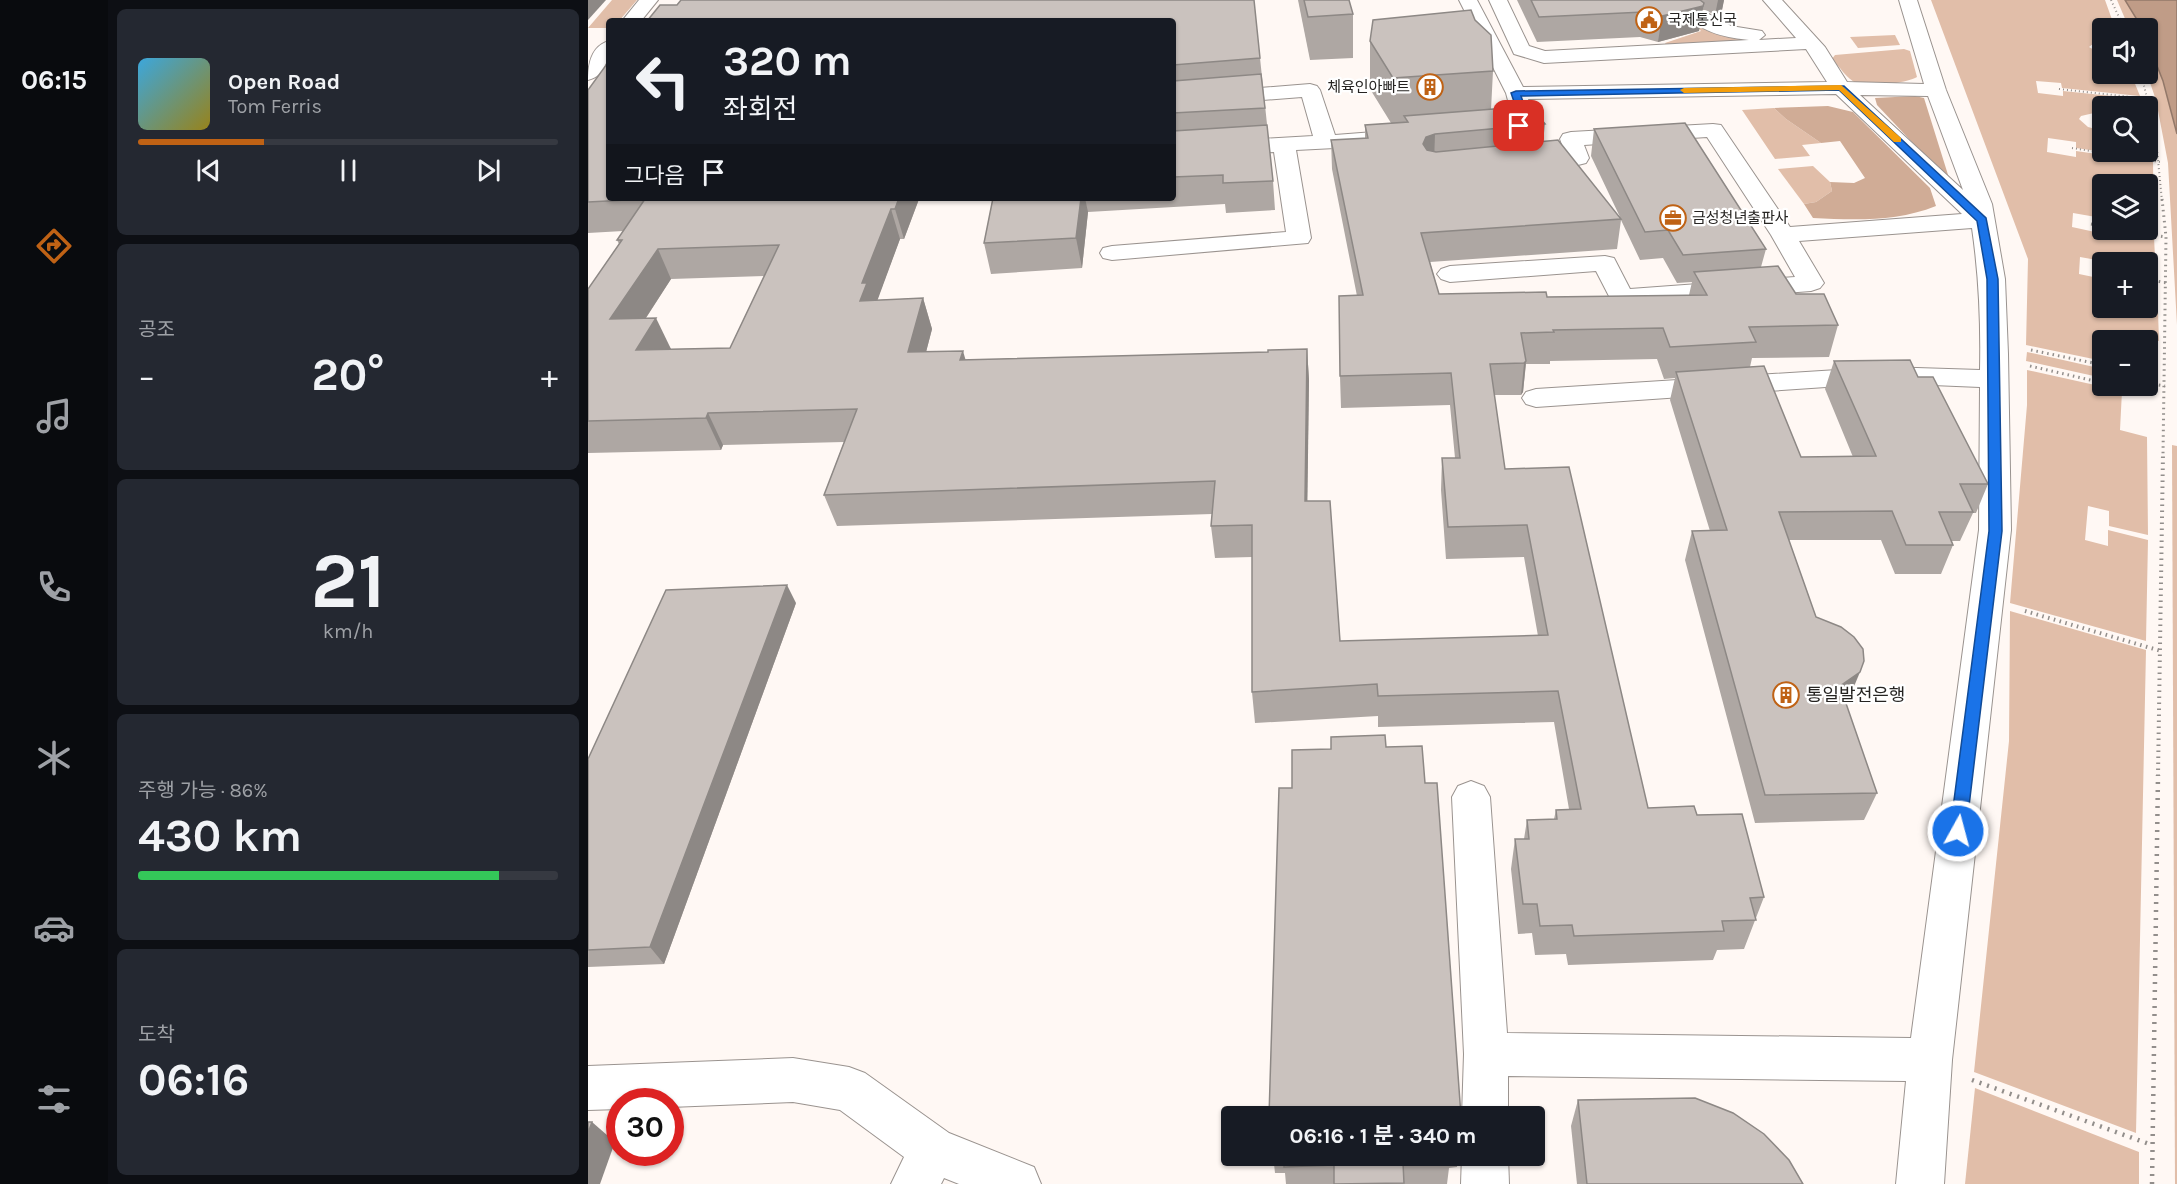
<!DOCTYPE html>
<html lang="ko">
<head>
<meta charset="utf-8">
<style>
  :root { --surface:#171b24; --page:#242831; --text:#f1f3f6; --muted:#9ea1a6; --line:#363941; --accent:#bf6215 }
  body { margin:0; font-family:Karla,"Noto Sans KR",sans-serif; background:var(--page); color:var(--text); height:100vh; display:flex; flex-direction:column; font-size:22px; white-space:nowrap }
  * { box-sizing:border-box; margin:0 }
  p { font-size:20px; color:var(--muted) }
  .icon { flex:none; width:33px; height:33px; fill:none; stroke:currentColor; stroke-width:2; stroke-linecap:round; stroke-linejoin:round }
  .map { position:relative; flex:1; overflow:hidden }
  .panel { display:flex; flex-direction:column; gap:9px; padding:9px; background:#0d0f14; width:480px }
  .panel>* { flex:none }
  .hud { position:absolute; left:18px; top:18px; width:570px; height:183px; border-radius:6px; box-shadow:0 2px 4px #0004; background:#171b24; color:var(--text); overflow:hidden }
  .tools { position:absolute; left:1504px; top:18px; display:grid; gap:12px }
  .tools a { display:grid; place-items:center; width:66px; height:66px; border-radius:6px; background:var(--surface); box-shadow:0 2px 4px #0004; font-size:30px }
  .speed { position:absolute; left:18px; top:1088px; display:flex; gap:12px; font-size:30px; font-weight:700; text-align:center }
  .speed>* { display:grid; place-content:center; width:78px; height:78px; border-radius:50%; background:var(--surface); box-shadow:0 2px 4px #0004; line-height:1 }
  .speed .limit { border:9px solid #d22; background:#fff; color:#111 }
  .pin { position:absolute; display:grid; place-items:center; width:51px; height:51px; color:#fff; margin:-26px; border-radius:12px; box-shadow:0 3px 9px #0006 }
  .me { position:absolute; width:66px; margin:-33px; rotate:7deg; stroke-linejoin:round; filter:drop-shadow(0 0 4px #0008) }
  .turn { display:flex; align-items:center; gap:21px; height:126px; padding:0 18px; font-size:27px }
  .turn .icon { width:78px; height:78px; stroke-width:2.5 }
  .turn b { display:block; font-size:42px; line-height:51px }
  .then { display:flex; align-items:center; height:57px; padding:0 18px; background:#0003; gap:12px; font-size:22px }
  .big { font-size:45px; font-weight:700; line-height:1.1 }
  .panel .tile { flex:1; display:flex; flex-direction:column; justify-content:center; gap:9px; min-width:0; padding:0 21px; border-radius:9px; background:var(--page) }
  .panel .dial { align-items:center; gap:0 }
  .dial b { font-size:78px; line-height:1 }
  .song { display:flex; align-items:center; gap:18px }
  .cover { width:72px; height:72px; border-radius:9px; background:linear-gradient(135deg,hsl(200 70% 55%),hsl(50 70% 35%)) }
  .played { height:6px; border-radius:3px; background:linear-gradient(90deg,var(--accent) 30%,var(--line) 30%) }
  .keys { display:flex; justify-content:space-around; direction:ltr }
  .heat { display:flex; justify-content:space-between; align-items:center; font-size:33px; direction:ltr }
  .charge { height:9px; border-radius:4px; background:linear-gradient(90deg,#34c759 86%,var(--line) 0) }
  .trip { position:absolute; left:633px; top:1106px; width:324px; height:60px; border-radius:6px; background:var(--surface); box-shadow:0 2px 4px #0004; font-weight:700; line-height:60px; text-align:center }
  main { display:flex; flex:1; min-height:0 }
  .tabs { display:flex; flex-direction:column; width:108px; justify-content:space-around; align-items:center; background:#090b0e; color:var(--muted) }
  .tabs .icon { width:42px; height:42px }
  .tabs .current { color:var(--accent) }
  .tabs b { font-size:27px; color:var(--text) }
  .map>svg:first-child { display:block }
</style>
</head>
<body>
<main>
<nav class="tabs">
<b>06:15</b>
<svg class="icon current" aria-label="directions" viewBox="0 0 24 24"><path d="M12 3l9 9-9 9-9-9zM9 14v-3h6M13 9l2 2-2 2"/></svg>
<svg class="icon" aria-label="music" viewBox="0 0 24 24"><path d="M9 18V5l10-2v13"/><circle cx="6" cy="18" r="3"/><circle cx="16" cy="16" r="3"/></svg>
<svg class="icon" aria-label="phone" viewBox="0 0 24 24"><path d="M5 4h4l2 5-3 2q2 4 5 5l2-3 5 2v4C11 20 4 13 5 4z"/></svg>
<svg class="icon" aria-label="climate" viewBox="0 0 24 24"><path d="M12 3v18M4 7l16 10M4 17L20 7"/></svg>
<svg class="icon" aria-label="car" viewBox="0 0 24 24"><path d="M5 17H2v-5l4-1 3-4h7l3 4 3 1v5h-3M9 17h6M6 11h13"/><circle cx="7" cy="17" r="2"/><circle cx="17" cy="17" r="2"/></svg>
<svg class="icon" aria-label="filters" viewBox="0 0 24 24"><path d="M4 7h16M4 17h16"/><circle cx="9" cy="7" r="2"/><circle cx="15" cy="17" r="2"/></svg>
</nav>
<section class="panel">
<div class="tile">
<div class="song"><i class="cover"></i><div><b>Open Road</b><p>Tom Ferris</p></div></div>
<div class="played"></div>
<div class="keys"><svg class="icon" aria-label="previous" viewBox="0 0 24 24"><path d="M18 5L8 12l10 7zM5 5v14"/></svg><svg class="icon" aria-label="pause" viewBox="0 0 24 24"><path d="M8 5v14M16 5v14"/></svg><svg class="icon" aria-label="next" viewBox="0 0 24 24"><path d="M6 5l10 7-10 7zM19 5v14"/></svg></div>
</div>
<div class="tile"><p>공조</p>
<div class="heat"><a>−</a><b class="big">20°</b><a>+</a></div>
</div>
<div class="tile dial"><b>21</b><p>km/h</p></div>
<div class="tile"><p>주행 가능 · 86%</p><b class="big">430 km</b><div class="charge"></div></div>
<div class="tile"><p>도착</p><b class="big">06:16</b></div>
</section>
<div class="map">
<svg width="1589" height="1184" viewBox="0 0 1589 1184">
  <rect width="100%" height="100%" fill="#fff8f4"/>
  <g fill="#e1bea9">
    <path d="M24,0h25l-18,21h-10v7h-21z"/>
    <path d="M1343,0h174l10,28h-12v15h-9l-5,4 14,8v19h28l9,22 -78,-8 -1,-5 -25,-2 2,12 25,3v-5l78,8 1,7h-39v8l-9,-1 -13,3 -2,3 9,8 15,4v21h45v-16l4,23 -76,-11v-6l-28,-4 -1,14 29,5v-6l77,11 1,71 -21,-3h15v-46h-45v40l-7,-1v-6l-23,-4 -1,14 23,5 1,-5 58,10 2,41 -8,-1v-15h-40l-28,-5 -1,17 24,5v29h45v-27l9,2 2,58 -32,-7 -1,6h-23v21l-77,-16 2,-86z"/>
    <path d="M1529,0h8l17,28h-13z"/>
    <path d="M1101,18l62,22 -83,9 -3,-6 36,-12z"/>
    <path d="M1307,35l5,10 -42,3 -8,-11z"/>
    <path d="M1560,43l15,38 14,53v191l-9,-162 -12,-63 -9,-26z"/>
    <path d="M1316,49l6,2 7,26c-9,6 -51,11 -61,6 -9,-4 -17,-17 -24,-24l3,-4z"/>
    <path d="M1186,108l12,11 35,24 -19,2 8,11 -35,3 -33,-49z"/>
    <path d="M1225,166l17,16 2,9 -16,11 -12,2 -26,-35z"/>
    <path d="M1439,352l76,17v9l-77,-17z"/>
    <path d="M1439,370l95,21 -2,39 27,7 1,98 -39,-9v-15l-21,-5 -3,34 23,6v-16l40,10 -2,101 -136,-38 17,-198z"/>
    <path d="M1584,445l5,1v738h-2z"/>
    <path d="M1422,611l136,39 -10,483 -162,-61 35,-331z"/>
    <path d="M1387,1088l164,64v32h-174z"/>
  </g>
  <g fill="#d0ac96">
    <path d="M1327,96l9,2 25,80 -5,-2 -67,-71 -2,-7z"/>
    <path d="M1240,106l25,6 77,76 6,18c-40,16 -81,14 -123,12l-9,-14 12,-2 16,-11 -2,-9 24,1 11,-5 -25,-37 -19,2 -35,-24 -12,-11z"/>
  </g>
  <path fill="#c09c87" stroke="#927869" stroke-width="1.5" d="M1537,0h52v134l-14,-53 -15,-38v-15h-6z"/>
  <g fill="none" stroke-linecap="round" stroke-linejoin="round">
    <g stroke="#9a938f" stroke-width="2">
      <g id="minor">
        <path d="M51,0h19l-17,21h-19z"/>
        <path d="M871,0h18l46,87 304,-5 -21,-33 -262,14 -30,-9 -25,-54h18l22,46 16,5 204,-11c-20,-2 -48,-7 -60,-24l2,-4h14l26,14 31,5 3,4 -6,5 37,-2 -33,-38h19l43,47 22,35 77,2 -25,-84h18l29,90 46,114 13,75 3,75 3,176 -59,530 -8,124h-48l10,-103 -398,-5v40h-46l2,-62 -12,-257 6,-11 13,-5 13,5 6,11 17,236 404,5 68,-508 1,-143 -95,-4 -349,24 -10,-3 -4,-6 4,-6 10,-3 349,-22 95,3c1,-48 -1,-94 -8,-142l-173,13 25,42 -4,5 -9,3 -190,14 -9,-3 -16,-31 -146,11 -9,-3 -4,-5 4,-5 9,-3 155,-10 9,2 16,31 165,-12 -24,-42 -64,-98 -123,8 5,13 -3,5 -8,2 -49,5 -8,-2 -3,-5 3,-5 44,-5 -5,-14 3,-5 8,-2 142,-8 8,1 69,102 172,-13 -126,-120 -308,5 7,20 -8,12 -30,5 -8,-1 -3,-5 3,-5 24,-6 -7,-26zM1272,95l68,1 35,94z"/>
        <path d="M21,41c0,16 -3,35 -21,39 0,-16 3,-34 21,-39z"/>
        <path d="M722,84l7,2 3,4 15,45 39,-3 8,2 3,5 -3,5 -8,2 -78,4 15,88 -3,5 -196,17 -9,-2 -3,-5 3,-5 9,-2 174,-14 -12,-80 -101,6v-14l140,-8 -11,-39 -129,10v-12z"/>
        <path d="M205,1058l56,9 16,6 84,60 85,34 7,17h-82l-15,-6 -3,6h-50l13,-27 -64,-47 -47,-8 -123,5v-6h-50v8l-32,1v-44z"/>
        <path d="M874,1155h46l1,29h-48z"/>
      </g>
    </g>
    <g stroke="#928e8b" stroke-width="2" stroke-dasharray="1 3" stroke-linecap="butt">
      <path d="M1523,0l13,28"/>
      <path d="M1553,74l14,55 7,72"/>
      <path d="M1471,89l90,10"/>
      <path d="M1560,128l7,1"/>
      <path d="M1484,148l88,14"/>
    </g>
    <g stroke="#928e8b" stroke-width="3" stroke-dasharray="1.5 4" stroke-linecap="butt">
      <path d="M1574,199l4,38 -3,218"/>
      <path d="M1503,224l12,2"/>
      <path d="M1535,230l43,7"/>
      <path d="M1560,279l18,4"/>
      <path d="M1443,350l72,15"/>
      <path d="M1442,366l73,17"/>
      <path d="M1560,383l17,3"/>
      <path d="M1528,386h9"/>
    </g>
    <g stroke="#928e8b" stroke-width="4" stroke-dasharray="1.5 4.5" stroke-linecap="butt">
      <path d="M1437,611l136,40"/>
      <path d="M1570,776l5,-323"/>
    </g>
    <g stroke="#928e8b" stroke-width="4.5" stroke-dasharray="2 6" stroke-linecap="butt">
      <path d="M1384,1080l180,65"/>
      <path d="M1564,1184l6,-409"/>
    </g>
    <use href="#minor" fill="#fff" fill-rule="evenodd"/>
  </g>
  <g fill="#aea7a3" fill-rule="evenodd">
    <path d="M710,0h51l4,14v44l-43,2z"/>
    <path d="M929,0h207l-2,10 -7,5 -10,-5h-3l-3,21 -41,11 -18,-5 -103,5z"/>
    <path d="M585,21l87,37 13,123 2,29 -49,3 -1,-9 -137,8 -6,56 -91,6 -7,-31 9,-45h180z"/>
    <path d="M782,41l123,30 -2,39 54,14 -2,18 77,75 -29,-61 3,-27 172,120 -5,18 77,58 -9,32 -77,1 -2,9 51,90h52l-28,-68 9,-28 84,16 70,107 -12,29h-3l-13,28h-8l1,4 -12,29h-46l-14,-34h-92l27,77 32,84 -3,2 32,90 -13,27 -109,3 -70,-263 7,-29h18l-40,-131 5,-22 -11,1 -7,-20 -107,2v3h-24l-3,28 -2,3h-27l11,74 143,339 49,7 67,82 -20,52 -27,1 -4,10 -145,5 -2,-11 -31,1 -3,-22 -14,1 -7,-65 4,-30h9l3,-19 27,-1 2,-9 13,-1 -15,-87 -176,5v-11l-123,7 -3,-31v-135l-37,1 -4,-32 1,-12 -375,12 -13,-31 20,-53 -121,3 -2,5 -133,3v-164l31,-45 -2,-4 6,-9 -35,2v-143l21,108h320l-10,1 -15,40h-4l-23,61 46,-2 9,31 -6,23 40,8 302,-8 39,-3 2,31 -2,121 33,140 198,-5 -14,-79 -78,2 -5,-69 1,-32h13l-5,-53 -109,3 -1,-32 17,-80 -25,-127 -1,-29 34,-2v-13l26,-2 -21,-34zM1033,220l19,40 23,-2 14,25 15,-1 -3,13 -142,2 -108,-3 -9,-32 187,-13zM176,276l-34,72 -59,1 -25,-31 25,-39z"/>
    <path d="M208,603l-132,361 -76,3v-208z"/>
    <path d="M990,1100l225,84h-226l-6,-58z"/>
    <path d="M685,1155h185l-1,12 -8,1 -2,16h-161l-1,-11h-10z"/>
  </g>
  <g fill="#8d8885">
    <path d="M0,0h18l-18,20z"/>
    <path d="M1130,0h6l-2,10 -7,5z"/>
    <path d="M1116,3l-5,28 -41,11 4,-26z"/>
    <path d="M847,134l-1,29 -11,-19 3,-7z"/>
    <path d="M311,198l20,1 -15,40 -9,-30z"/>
    <path d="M493,198h4l3,14 -6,56 -6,-30z"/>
    <path d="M303,209l9,30 -25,68 -15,-6 2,-18z"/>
    <path d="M70,249l13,30 -46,71 -15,-31z"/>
    <path d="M335,298l9,31 -14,54 -10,-31z"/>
    <path d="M68,318l15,31 -35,1z"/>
    <path d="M719,349l2,31 -2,153 -2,-32z"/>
    <path d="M375,351l9,31 -12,-22z"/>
    <path d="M938,361l-3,31 -2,3 3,-32z"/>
    <path d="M120,413l15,32 -2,5 -15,-32z"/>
    <path d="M199,585l9,18 -132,361 -14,-17z"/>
    <path d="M1272,672l-12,29 -20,14 12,-29z"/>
    <path d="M4,1122l23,20 -15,42h-12v-51z"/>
  </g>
  <g fill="#cac2be" stroke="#8d8885" stroke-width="1.5" fill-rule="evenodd">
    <path d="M93,0h573l6,58 -87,7v-44h-526l13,-16h17z"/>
    <path d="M716,0h45l4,14 -45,3z"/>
    <path d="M943,0h169l4,3 -1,3 -41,10 -18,-4 -105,5z"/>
    <path d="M883,10l4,10 16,15 2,36 -100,7 -23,-37 3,-21z"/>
    <path d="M21,61v137h290l-4,11h-4l-29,74h5l-7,18 63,-3 -15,54 55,-1 -3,9 308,-8v-2l39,-1 -2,152h25l10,140 208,-6 -21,-110 -79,2 -6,-69h18l-9,-85 -111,3 -1,-80 24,-1 -32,-155 37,-2 -3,-13 43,-3 -4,-6 127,-10 14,18 -110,10 -9,3 -3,7 4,6 9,2 122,-12 63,79 -200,14 18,61 107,-2 1,5 160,-2 -13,-23 84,-6 18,28h28l14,31 -89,2 7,15 -86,5 -7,-19 -110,2 1,2 -33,1 5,28 -2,2 -34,1 15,105 64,-2 79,341 46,-2 3,9 45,-1 22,83 -14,1 6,22 -34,1 2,10 -150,5 -2,-11 -32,1 -3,-22h-14l-8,-65h14l-2,-19 30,-1 -1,-9 25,-1 -23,-118 -180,5 -1,-12 -125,8v-167l-41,1 4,-45 -391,14 33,-86 -149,4 -2,5 -118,3v-132l34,-49h-5l28,-41 -57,3v-112zM191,245l-49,103 -94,2 20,-32 -46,1 48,-70z"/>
    <path d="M673,74l4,34 -92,5v-32z"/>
    <path d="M1097,123l81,126 -83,6 -15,-25 -23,2 -51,-103z"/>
    <path d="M679,125l6,56 -50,2v-8l-50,2v-46z"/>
    <path d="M405,198h88l-5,40 -92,5z"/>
    <path d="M1322,360l8,17h15l55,107h-28l13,28h-34l14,33h-47l-14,-34 -113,1 37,105 25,10 13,10 9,12 1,12 -4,11 -20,14 37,107 -112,2 -73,-264 35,-1 -51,-158 88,-6 37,91 75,-1 -42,-95z"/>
    <path d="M199,585l-137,362 -62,3v-191l78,-169z"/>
    <path d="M797,735l1,12 36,-1 3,37h12l24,333h-192l10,-328h13v-38l39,-1v-12z"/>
    <path d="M1107,1098l38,15 31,21 25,26 14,24h-216l-9,-84z"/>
    <path d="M0,1122h4l-4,11z"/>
    <path d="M696,1155h165l1,5 -47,3 1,20 -70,1v-19l-50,2z"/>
  </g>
  <path fill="#1a73e8" stroke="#114b97" stroke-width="1.5" d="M1256,86l142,132 12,61 4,252 -36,300 -2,5 -6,2 -6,-2 -2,-5 39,-300 -2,-252 -10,-58 -138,-131 -318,6 8,23 -10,10 -4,-3 5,-7 -9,-26 5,-2z"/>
  <path fill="#f59e0b" d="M1253,85l60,53v4h-7l-55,-52 -155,3 -4,-3 4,-2z"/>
  <defs>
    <g id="civic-ring" transform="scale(1.35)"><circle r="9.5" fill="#fff" stroke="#bf6215" stroke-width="1.5"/><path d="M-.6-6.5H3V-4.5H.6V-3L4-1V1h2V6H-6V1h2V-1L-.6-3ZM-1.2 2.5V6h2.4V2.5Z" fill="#bf6215"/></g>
    <g id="building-ring" transform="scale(1.35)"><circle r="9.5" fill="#fff" stroke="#bf6215" stroke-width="1.5"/><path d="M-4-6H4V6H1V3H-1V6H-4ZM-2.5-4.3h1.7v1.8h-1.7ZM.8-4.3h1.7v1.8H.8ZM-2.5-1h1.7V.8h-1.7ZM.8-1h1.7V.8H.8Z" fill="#bf6215"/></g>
    <g id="office-ring" transform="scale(1.35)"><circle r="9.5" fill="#fff" stroke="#bf6215" stroke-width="1.5"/><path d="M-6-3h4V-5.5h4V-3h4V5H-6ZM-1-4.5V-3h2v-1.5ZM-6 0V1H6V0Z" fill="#bf6215"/></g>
  </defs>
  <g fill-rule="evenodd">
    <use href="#civic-ring" x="1061" y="20"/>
    <use href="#building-ring" x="842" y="87"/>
    <use href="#office-ring" x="1085" y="218"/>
    <use href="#building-ring" x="1198" y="695"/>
  </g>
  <g text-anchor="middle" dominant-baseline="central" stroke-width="4.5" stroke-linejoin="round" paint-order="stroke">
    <g font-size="15" fill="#262422" stroke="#fff" text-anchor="start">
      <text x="1080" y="20">국제통신국</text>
      <text x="822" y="87" text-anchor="end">체육인아빠트</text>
      <text x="1104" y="218">금성청년출판사</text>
    </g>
    <g font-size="18" fill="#262422" stroke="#fff" text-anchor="start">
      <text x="1218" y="695">통일발전은행</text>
    </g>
  </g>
</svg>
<div class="tools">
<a><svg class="icon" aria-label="sound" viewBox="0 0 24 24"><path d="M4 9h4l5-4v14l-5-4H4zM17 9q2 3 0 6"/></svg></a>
<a><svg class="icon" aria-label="search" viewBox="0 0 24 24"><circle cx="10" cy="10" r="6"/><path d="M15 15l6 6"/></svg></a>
<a><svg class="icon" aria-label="layers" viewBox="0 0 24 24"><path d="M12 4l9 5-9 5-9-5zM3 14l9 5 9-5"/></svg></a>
<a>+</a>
<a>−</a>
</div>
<div class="speed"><div class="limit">30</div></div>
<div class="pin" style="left:931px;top:126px;background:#d93025"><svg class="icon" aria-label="arrive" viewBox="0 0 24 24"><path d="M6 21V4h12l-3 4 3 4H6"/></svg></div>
<svg class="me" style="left:1370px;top:831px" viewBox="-20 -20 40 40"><circle r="17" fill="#1a73e8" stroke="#fff" stroke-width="3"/><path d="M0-11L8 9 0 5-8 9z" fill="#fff"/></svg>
<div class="trip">06:16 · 1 분 · 340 m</div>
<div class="hud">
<div class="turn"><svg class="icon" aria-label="left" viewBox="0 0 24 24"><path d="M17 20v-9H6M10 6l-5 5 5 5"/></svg><div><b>320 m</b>좌회전</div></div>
<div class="then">그다음<svg class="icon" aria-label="arrive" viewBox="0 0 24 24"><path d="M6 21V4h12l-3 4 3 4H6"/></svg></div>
</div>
</div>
</main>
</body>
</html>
